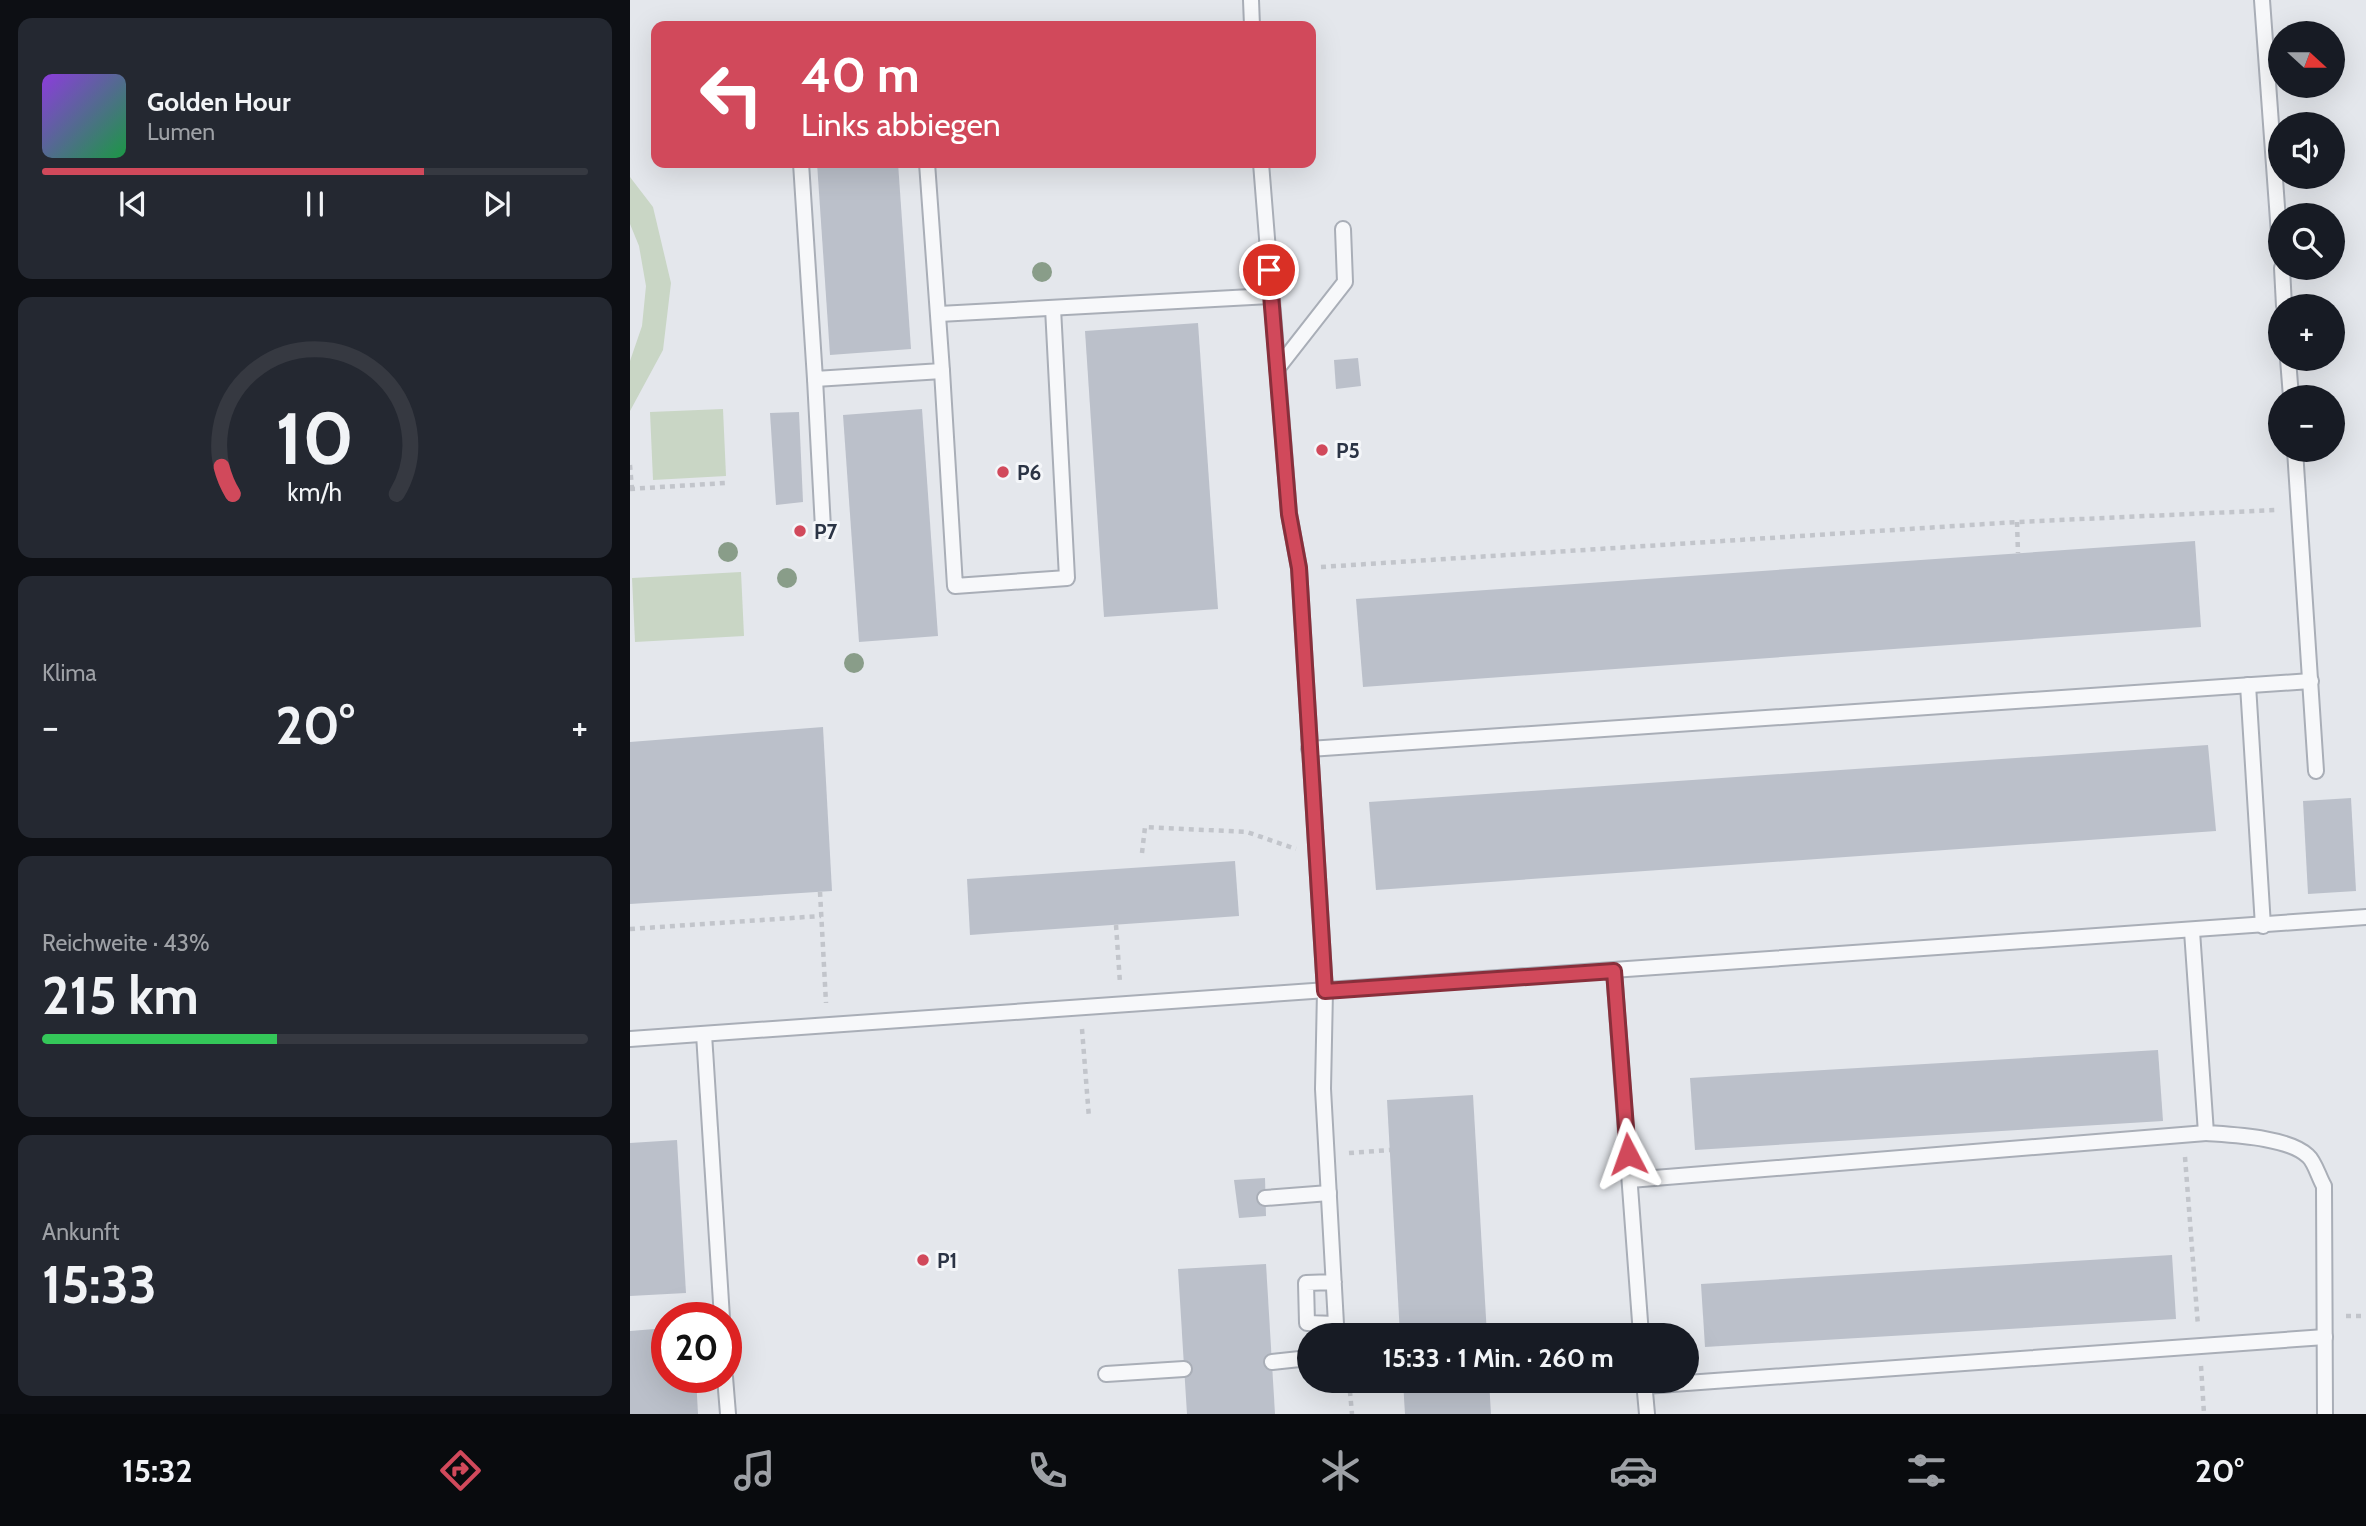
<!DOCTYPE html>
<html lang="de">
<head>
<meta charset="utf-8">
<style>
  :root { --surface:#171b24; --page:#242831; --text:#f1f3f6; --muted:#9ea1a6; --line:#363941; --accent:#d1495b }
  body { margin:0; font-family:Cabin,sans-serif; background:var(--page); color:var(--text); height:100vh; display:flex; flex-direction:column; font-size:26px; white-space:nowrap }
  * { box-sizing:border-box; margin:0 }
  p { font-size:23px; color:var(--muted) }
  .icon { flex:none; width:38px; height:38px; fill:none; stroke:currentColor; stroke-width:2; stroke-linecap:round; stroke-linejoin:round }
  .map { position:relative; flex:1; overflow:hidden }
  .sheet { display:flex; flex-direction:column; gap:18px; padding:18px; background:#0d0f14; width:630px }
  .sheet>* { flex:none }
  .top-card { position:absolute; left:21px; top:21px; width:665px; height:147px; border-radius:14px; box-shadow:0 7px 28px #0002; background:#d1495b; color:#fff; overflow:hidden }
  .needle { width:46px; rotate:111deg }
  .controls { position:absolute; left:1638px; top:21px; display:grid; gap:14px }
  .controls a { display:grid; place-items:center; width:77px; height:77px; border-radius:50%; background:var(--surface); box-shadow:0 7px 28px #0002; font-size:35px }
  .speed { position:absolute; left:21px; top:1302px; display:flex; gap:14px; font-size:35px; font-weight:700; text-align:center }
  .speed>* { display:grid; place-content:center; width:91px; height:91px; border-radius:50%; background:var(--surface); box-shadow:0 7px 28px #0002; line-height:1 }
  .speed .limit { border:10px solid #d22; background:#fff; color:#111 }
  .pin { position:absolute; display:grid; place-items:center; width:60px; height:60px; color:#fff; margin:-30px; border:4px solid #fff; border-radius:50%; box-shadow:0 2px 7px #0007 }
  .me { position:absolute; width:77px; margin:-38px; rotate:356deg; stroke-linejoin:round; filter:drop-shadow(0 0 5px #0008) }
  .turn { display:flex; align-items:center; gap:24px; height:147px; padding:0 35px; font-size:32px }
  .turn .icon { width:91px; height:91px; stroke-width:2.5 }
  .turn b { display:block; font-size:49px; line-height:60px }
  .big { font-size:52px; font-weight:700; line-height:1.1 }
  .sheet .tile { flex:1; display:flex; flex-direction:column; justify-content:center; gap:10px; min-width:0; padding:0 24px; border-radius:14px; background:var(--page) }
  .sheet .dial { align-items:center; gap:0 }
  .dial svg { height:182px; overflow:visible; fill:none; stroke:var(--line); stroke-width:7; stroke-linecap:round; text-anchor:middle }
  .dial text { fill:var(--text); stroke:none }
  .song { display:flex; align-items:center; gap:21px }
  .cover { width:84px; height:84px; border-radius:10px; background:linear-gradient(135deg,hsl(270 70% 55%),hsl(140 70% 35%)) }
  .played { height:7px; border-radius:4px; background:linear-gradient(90deg,var(--accent) 70%,var(--line) 70%) }
  .keys { display:flex; justify-content:space-around; direction:ltr }
  .heat { display:flex; justify-content:space-between; align-items:center; font-size:38px; direction:ltr }
  .charge { height:10px; border-radius:5px; background:linear-gradient(90deg,#34c759 43%,var(--line) 0) }
  .trip { position:absolute; left:667px; top:1323px; width:402px; height:70px; border-radius:35px; background:var(--surface); box-shadow:0 7px 28px #0002; font-weight:700; line-height:70px; text-align:center }
  .tabs { display:flex; height:112px; justify-content:space-around; align-items:center; background:#090b0e; color:var(--muted) }
  .tabs .icon { width:49px; height:49px }
  .tabs .on { color:var(--accent) }
  .tabs b { font-size:32px; color:var(--text) }
  main { display:flex; flex:1; min-height:0 }
  .map>svg:first-child { display:block }
</style>
</head>
<body>
<main>
<section class="sheet">
<div class="tile">
<div class="song"><i class="cover"></i><div><b>Golden Hour</b><p>Lumen</p></div></div>
<div class="played"></div>
<div class="keys"><svg class="icon" aria-label="previous" viewBox="0 0 24 24"><path d="M18 5L8 12l10 7zM5 5v14"/></svg><svg class="icon" aria-label="pause" viewBox="0 0 24 24"><path d="M8 5v14M16 5v14"/></svg><svg class="icon" aria-label="next" viewBox="0 0 24 24"><path d="M6 5l10 7-10 7zM19 5v14"/></svg></div>
</div>
<div class="tile dial"><svg viewBox="0 0 100 80">
<path d="M14 69A42 42 0 1 1 86 69"/>
<path d="M14 69A42 42 0 0 1 9 57" stroke="#d1495b"/>
<text x="50" y="56" font-size="32" font-weight="700">10</text>
<text x="50" y="72" font-size="11">km/h</text>
</svg></div>
<div class="tile"><p>Klima</p>
<div class="heat"><a>−</a><b class="big">20°</b><a>+</a></div>
</div>
<div class="tile"><p>Reichweite · 43%</p><b class="big">215 km</b><div class="charge"></div></div>
<div class="tile"><p>Ankunft</p><b class="big">15:33</b></div>
</section>
<div class="map">
<svg width="1736" height="1414" viewBox="0 0 1736 1414">
  <rect width="100%" height="100%" fill="#e4e7ec"/>
  <g fill="#c9d6c5">
    <path d="M0,177l23,30 18,76 -8,67 -33,61v-50l12,-35 4,-40 -7,-40 -9,-22z"/>
    <path d="M93,409l3,67 -73,4 -3,-68z"/>
    <path d="M111,572l3,64 -109,6 -3,-64z"/>
  </g>
  <g fill="#bbc0ca">
    <path d="M187,163h81l13,186 -81,6z"/>
    <path d="M568,323l20,286 -114,8 -19,-286z"/>
    <path d="M728,358l3,28 -25,3 -2,-29z"/>
    <path d="M292,409l16,227 -79,6 -16,-227z"/>
    <path d="M169,412l4,90 -27,3 -6,-92z"/>
    <path d="M1565,541l6,86 -838,60 -7,-88z"/>
    <path d="M193,727l9,164 -202,13v-162z"/>
    <path d="M1578,745l8,86 -840,59 -7,-88z"/>
    <path d="M1721,798l5,93 -48,3 -5,-93z"/>
    <path d="M605,861l4,55 -269,19 -3,-56z"/>
    <path d="M1528,1050l5,71 -468,29 -5,-72z"/>
    <path d="M843,1095l14,240h-87l-13,-235z"/>
    <path d="M47,1140l9,153 -56,3v-153z"/>
    <path d="M635,1178l1,38 -27,2 -5,-38z"/>
    <path d="M1542,1255l4,64 -471,28 -4,-63z"/>
    <path d="M636,1264l9,150h-88l-9,-145z"/>
    <path d="M37,1328v49h29l2,37h-68v-83z"/>
    <path d="M773,1381h86l2,33h-86z"/>
  </g>
  <g fill="none" stroke-linecap="round" stroke-linejoin="round">
    <g stroke="#a9aeb7" stroke-width="18">
      <g id="lane">
        <path d="M621,0l1,26"/>
        <path d="M1632,0l18,248"/>
        <path d="M171,163l14,216 127,-8 -15,-208"/>
        <path d="M631,163l28,351 10,54 26,423 -2,98 13,235 -29,-1 -1,-40 28,-1"/>
        <path d="M1652,268l2,38"/>
        <path d="M309,314l331,-18"/>
        <path d="M1658,359l3,38"/>
        <path d="M647,369l68,-87 -2,-53"/>
        <path d="M312,371l13,215 112,-8 -14,-270"/>
        <path d="M185,379l8,149"/>
        <path d="M1665,450l21,321"/>
        <path d="M1618,685l15,241"/>
        <path d="M679,749l1002,-68"/>
        <path d="M1562,931l14,202c26,2 82,4 102,23 7,6 11,22 16,30l1,228"/>
        <path d="M984,971l27,364"/>
        <path d="M74,1034l18,284"/>
        <path d="M0,1039l1736,-122"/>
        <path d="M1000,1180l576,-47"/>
        <path d="M635,1198l64,-5"/>
        <path d="M642,1362l37,-4"/>
        <path d="M476,1374l78,-5"/>
        <path d="M95,1377l3,37"/>
        <path d="M1014,1381l3,33"/>
        <path d="M1015,1386l680,-49"/>
      </g>
    </g>
    <g stroke="#c2c5cb" stroke-width="4.5" stroke-dasharray="5 5" stroke-linecap="butt">
      <path d="M0,465l2,24"/>
      <path d="M0,489l95,-6"/>
      <path d="M1387,522l1,31"/>
      <path d="M691,567l696,-45 259,-12"/>
      <path d="M512,853l3,-26 102,5 49,17"/>
      <path d="M190,892l6,111"/>
      <path d="M486,925l4,58"/>
      <path d="M0,929l191,-13"/>
      <path d="M452,1029l7,89"/>
      <path d="M719,1153l41,-3"/>
      <path d="M1555,1157l13,169"/>
      <path d="M1716,1316h20"/>
      <path d="M1571,1366l3,48"/>
      <path d="M719,1381l3,33"/>
    </g>
    <use href="#lane" stroke="#f7f8fa" stroke-width="14"/>
  </g>
  <g fill="#899d89">
    <circle cx="412" cy="272" r="10"/>
    <circle cx="98" cy="552" r="10"/>
    <circle cx="157" cy="578" r="10"/>
    <circle cx="224" cy="663" r="10"/>
  </g>
  <g fill="none" stroke-linecap="round" stroke-linejoin="round">
    <g stroke="#882f3b" stroke-width="18">
      <path id="route" d="M639,270l20,244 10,54 26,423 289,-20 14,183"/>
    </g>
    <use href="#route" stroke="#d1495b" stroke-width="12"/>
  </g>
  <g fill="#d1495b" stroke="#f4f6f9" stroke-width="2.5">
    <circle cx="692" cy="450" r="7"/>
    <circle cx="373" cy="472" r="7"/>
    <circle cx="170" cy="531" r="7"/>
    <circle cx="293" cy="1260" r="7"/>
  </g>
  <g text-anchor="middle" dominant-baseline="central" stroke-width="6" stroke-linejoin="round" paint-order="stroke">
    <g font-size="21" font-weight="bold" fill="#2b3445" stroke="#f4f6f9" text-anchor="start">
      <text x="706" y="450">P5</text>
      <text x="387" y="472">P6</text>
      <text x="184" y="531">P7</text>
      <text x="307" y="1260">P1</text>
    </g>
  </g>
</svg>
<div class="controls">
<a><svg class="needle" viewBox="-14 -14 28 28"><path d="M0-13l5 13h-10z" fill="#e53935"/><path d="M0 13l5-13h-10z" fill="#9ea1a6"/></svg></a>
<a><svg class="icon" aria-label="sound" viewBox="0 0 24 24"><path d="M4 9h4l5-4v14l-5-4H4zM17 9q2 3 0 6"/></svg></a>
<a><svg class="icon" aria-label="search" viewBox="0 0 24 24"><circle cx="10" cy="10" r="6"/><path d="M15 15l6 6"/></svg></a>
<a>+</a>
<a>−</a>
</div>
<div class="speed"><div class="limit">20</div></div>
<div class="pin" style="left:639px;top:270px;background:#d93025"><svg class="icon" aria-label="arrive" viewBox="0 0 24 24"><path d="M6 21V4h12l-3 4 3 4H6"/></svg></div>
<svg class="me" style="left:998px;top:1154px" viewBox="-20 -20 40 40"><path d="M0-17L14 15 0 8-14 15z" fill="#d1495b" stroke="#fff" stroke-width="4"/></svg>
<div class="trip">15:33 · 1 Min. · 260 m</div>
<div class="top-card">
<div class="turn"><svg class="icon" aria-label="left" viewBox="0 0 24 24"><path d="M17 20v-9H6M10 6l-5 5 5 5"/></svg><div><b>40 m</b>Links abbiegen</div></div>
</div>
</div>
</main>
<nav class="tabs">
<b>15:32</b>
<svg class="icon on" aria-label="directions" viewBox="0 0 24 24"><path d="M12 3l9 9-9 9-9-9zM9 14v-3h6M13 9l2 2-2 2"/></svg>
<svg class="icon" aria-label="music" viewBox="0 0 24 24"><path d="M9 18V5l10-2v13"/><circle cx="6" cy="18" r="3"/><circle cx="16" cy="16" r="3"/></svg>
<svg class="icon" aria-label="phone" viewBox="0 0 24 24"><path d="M5 4h4l2 5-3 2q2 4 5 5l2-3 5 2v4C11 20 4 13 5 4z"/></svg>
<svg class="icon" aria-label="climate" viewBox="0 0 24 24"><path d="M12 3v18M4 7l16 10M4 17L20 7"/></svg>
<svg class="icon" aria-label="car" viewBox="0 0 24 24"><path d="M5 17H2v-5l4-1 3-4h7l3 4 3 1v5h-3M9 17h6M6 11h13"/><circle cx="7" cy="17" r="2"/><circle cx="17" cy="17" r="2"/></svg>
<svg class="icon" aria-label="filters" viewBox="0 0 24 24"><path d="M4 7h16M4 17h16"/><circle cx="9" cy="7" r="2"/><circle cx="15" cy="17" r="2"/></svg>
<b>20°</b>
</nav>
</body>
</html>
